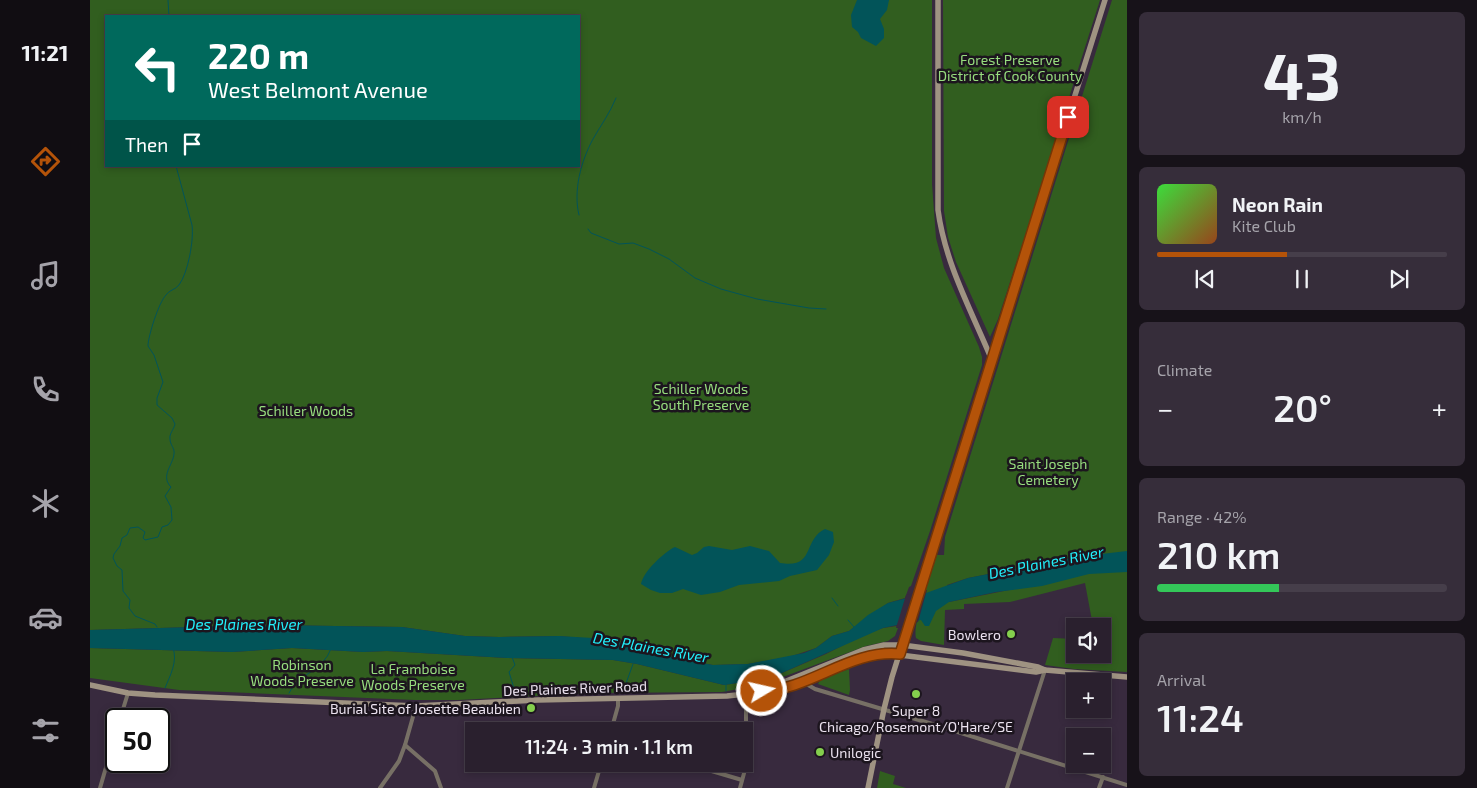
<!DOCTYPE html>
<html lang="en">
<head>
<meta charset="utf-8">
<style>
  :root { --surface:#2a202e; --page:#362d3a; --text:#f1f3f6; --muted:#a5a3aa; --line:#463e4a; --accent:#b45309 }
  body { margin:0; font-family:"Exo 2",sans-serif; background:var(--page); color:var(--text); height:100vh; display:flex; flex-direction:column; font-size:19px; white-space:nowrap }
  * { box-sizing:border-box; margin:0 }
  p { font-size:16px; color:var(--muted) }
  .icon { flex:none; width:28px; height:28px; fill:none; stroke:currentColor; stroke-width:2; stroke-linecap:round; stroke-linejoin:round }
  .map { position:relative; flex:1; overflow:hidden }
  .details { display:flex; flex-direction:column; gap:12px; padding:12px; background:#171219; width:350px }
  .details>* { flex:none }
  .hud { position:absolute; left:15px; top:15px; width:475px; height:152px; border-radius:0px; box-shadow:0 2px 8px #0003,0 0 0 1px var(--line); background:#00695c; color:#fff; overflow:hidden }
  .tools { position:absolute; left:976px; top:618px; display:grid; gap:10px }
  .tools a { display:grid; place-items:center; width:45px; height:45px; border-radius:0px; background:var(--surface); box-shadow:0 2px 8px #0003,0 0 0 1px var(--line); font-size:25px }
  .speed { position:absolute; left:15px; top:708px; display:flex; gap:10px; font-size:25px; font-weight:700; text-align:center }
  .speed>* { display:grid; place-content:center; width:65px; height:65px; border-radius:50%; background:var(--surface); box-shadow:0 2px 8px #0003,0 0 0 1px var(--line); line-height:1 }
  .speed .limit { border:2px solid #111; border-radius:8px; background:#fff; color:#111 }
  .pin { position:absolute; display:grid; place-items:center; width:42px; height:42px; color:#fff; margin:-21px; border-radius:10px; box-shadow:0 2px 8px #0006 }
  .me { position:absolute; width:55px; margin:-28px; rotate:81deg; stroke-linejoin:round; filter:drop-shadow(0 0 4px #0008) }
  .turn { display:flex; align-items:center; gap:18px; height:105px; padding:0 20px; font-size:22px }
  .turn .icon { width:65px; height:65px; stroke-width:2.5 }
  .turn b { display:block; font-size:35px; line-height:42px }
  .then { display:flex; align-items:center; height:48px; padding:0 20px; background:#0003; gap:10px; font-size:19px }
  .big { font-size:38px; font-weight:600; line-height:1.1 }
  .details .widget { flex:1; display:flex; flex-direction:column; justify-content:center; gap:8px; min-width:0; padding:0 18px; border-radius:8px; background:var(--page) }
  .details .dial { align-items:center; gap:0 }
  .dial b { font-size:65px; line-height:1 }
  .song { display:flex; align-items:center; gap:15px }
  .cover { width:60px; height:60px; border-radius:8px; background:linear-gradient(135deg,hsl(120 70% 55%),hsl(20 70% 35%)) }
  .played { height:5px; border-radius:2px; background:linear-gradient(90deg,var(--accent) 45%,var(--line) 45%) }
  .keys { display:flex; justify-content:space-around; direction:ltr }
  .heat { display:flex; justify-content:space-between; align-items:center; font-size:28px; direction:ltr }
  .charge { height:8px; border-radius:4px; background:linear-gradient(90deg,#34c759 42%,var(--line) 0) }
  .trip { position:absolute; left:375px; top:722px; width:288px; height:50px; border-radius:0px; background:var(--surface); box-shadow:0 2px 8px #0003,0 0 0 1px var(--line); font-weight:600; line-height:50px; text-align:center }
  main { display:flex; flex:1; min-height:0 }
  .tab-bar { display:flex; flex-direction:column; width:90px; justify-content:space-around; align-items:center; background:#110d12; color:var(--muted) }
  .tab-bar .icon { width:35px; height:35px }
  .tab-bar .on { color:var(--accent) }
  .tab-bar b { font-size:22px; color:var(--text) }
  .map>svg:first-child { display:block }
</style>
</head>
<body>
<main>
<nav class="tab-bar">
<b>11:21</b>
<svg class="icon on" aria-label="directions" viewBox="0 0 24 24"><path d="M12 3l9 9-9 9-9-9zM9 14v-3h6M13 9l2 2-2 2"/></svg>
<svg class="icon" aria-label="music" viewBox="0 0 24 24"><path d="M9 18V5l10-2v13"/><circle cx="6" cy="18" r="3"/><circle cx="16" cy="16" r="3"/></svg>
<svg class="icon" aria-label="phone" viewBox="0 0 24 24"><path d="M5 4h4l2 5-3 2q2 4 5 5l2-3 5 2v4C11 20 4 13 5 4z"/></svg>
<svg class="icon" aria-label="climate" viewBox="0 0 24 24"><path d="M12 3v18M4 7l16 10M4 17L20 7"/></svg>
<svg class="icon" aria-label="car" viewBox="0 0 24 24"><path d="M5 17H2v-5l4-1 3-4h7l3 4 3 1v5h-3M9 17h6M6 11h13"/><circle cx="7" cy="17" r="2"/><circle cx="17" cy="17" r="2"/></svg>
<svg class="icon" aria-label="filters" viewBox="0 0 24 24"><path d="M4 7h16M4 17h16"/><circle cx="9" cy="7" r="2"/><circle cx="15" cy="17" r="2"/></svg>
</nav>
<div class="map">
<svg width="1037" height="788" viewBox="0 0 1037 788">
  <rect width="100%" height="100%" fill="#382a3e"/>
  <g fill="#315e1f" fill-rule="evenodd">
    <path d="M0,0h842v184l4,54 8,30 35,79 3,10v8l-52,166 -19,55 -2,1 -4,11 -17,5 -39,28 -17,5 -16,12 -27,9 -41,7 -35,1 -54,-10 -37,-12 -29,-4 -34,-3 -60,1 -34,-1 -63,-9 -133,-2 -179,5zM16,16h473v150h-473z"/>
    <path d="M853,0h157l-73,230 -29,89 -8,18 -34,-75 -8,-25 -4,-26z"/>
    <path d="M1022,0h15v672l-53,-3 -29,-4 8,-27 22,1v15h27v-28h-9l-8,-43 -75,19 -46,2v5l-19,1 -1,35 -23,-4 -5,-3c-4,-13 16,-67 21,-83h7l1,-18zM986,557l-62,32 -65,13 -2,-17 21,-7z"/>
    <path d="M807,626l-1,2h2l-3,8 -7,5 -22,5 -105,39 -39,7 -129,1 -135,7h-43l-236,-10 -89,-12v-30l142,4 60,-4 71,4 24,-1 120,7 106,2 24,4 87,21 20,-3 31,-6 51,-22 39,-20 18,-6z"/>
    <path d="M759,669l1,21 -1,5 -31,-11 2,-4z"/>
    <path d="M790,771l15,5 -2,8 13,4h-29z"/>
  </g>
  <g fill="#025459">
    <path d="M767,0h32l-2,10 -7,9 4,10v9l-8,8 -15,-8 -3,-6 -6,-5 -1,-12z"/>
    <path d="M735,529l8,3 1,10 -5,13 -12,15 -27,6 -11,5 -40,4 -19,7 -19,3 -18,-6 -11,4h-12l-9,-3 -10,-6c2,-12 23,-32 34,-37l17,8 5,-2 7,-6 5,-1 23,4 18,-4 19,5 11,12c36,6 22,-23 45,-34z"/>
    <path d="M1037,551v21l-38,2 -47,12 -46,6 -47,10 -13,9 -7,15h-4l-4,-6 -38,8 -108,48 -31,6 -20,3 -87,-21 -24,-4 -106,-2 -120,-7 -24,1 -71,-4 -60,4 -142,-4v-18l179,-5 133,2 63,9 34,1 60,-1 34,2 29,5 37,12 54,10 35,-1 56,-11 12,-5 16,-12 17,-5 19,-16 20,-12 38,-10 42,-15 108,-21z"/>
  </g>
  <path fill="#382a3e" d="M837,590l-9,32 -22,6 10,-33z"/>
  <g fill="none" stroke-linecap="round" stroke-linejoin="round">
    <g stroke="#025459" stroke-width="1">
      <path d="M78,0l1,16"/>
      <path d="M489,215c-6,-24 2,-54 14,-76 8,-14 17,-26 23,-41"/>
      <path d="M498,229l3,4 28,11 14,-1 16,6 20,10 26,19 26,11 36,10 52,9 17,1"/>
      <path d="M742,598l6,8"/>
      <path d="M758,620l6,7"/>
      <path d="M67,627l-2,-3 -20,-8 -6,-8 1,-8 -7,-9 -1,-21 -5,-4 -4,-8 1,-4 6,-8 2,-8 5,-3 3,-7 8,-1 7,5 -2,6 2,2 13,-3 4,-10 6,-2 4,-5 -1,-13 -6,-11 6,-9c-11,-11 2,-22 3,-33 1,-6 -4,-9 -4,-15 -1,-5 4,-10 5,-15l-3,-6 -15,-13v-7l6,-16 -9,-27 -6,-9c0,-10 11,-44 18,-51 3,-5 9,-5 13,-10 9,-12 15,-45 13,-60l-16,-59"/>
      <path d="M422,657l3,8 -6,7 7,23"/>
      <path d="M75,688c5,-12 13,-27 8,-40"/>
      <path d="M534,689l9,-25"/>
      <path d="M636,691v-7"/>
      <path d="M199,693c9,-19 34,-22 42,-44"/>
    </g>
    <g stroke="#777065" stroke-width="4">
      <path d="M713,682l12,7 114,34 198,62"/>
      <path d="M30,719l8,-26"/>
      <path d="M521,731l7,-25v-8"/>
      <path d="M315,745l30,26 6,17"/>
      <path d="M598,764l54,16"/>
      <path d="M10,788l16,-55"/>
      <path d="M290,788l19,-27 6,-16 11,-39"/>
      <path d="M504,788l7,-24"/>
      <path d="M650,788l6,-22v-72"/>
      <path d="M917,788l38,-118"/>
      <path d="M1009,788l4,-11"/>
    </g>
    <g stroke="#9f9382" stroke-width="5.5">
      <path d="M848,0v210c7,53 33,100 53,148"/>
      <path d="M0,685l38,8 27,2 261,11 122,-6 189,-4 47,-5 29,-9 63,-25 18,-4 152,19 9,-2"/>
      <path d="M674,690l99,-40 21,-5h18l61,8 75,14 7,3 82,7"/>
      <path d="M778,788l16,-79 8,-32 213,-677"/>
    </g>
  </g>
  <g fill="none" stroke-linecap="round" stroke-linejoin="round">
    <g stroke="#753606" stroke-width="12">
      <path id="route" d="M672,691c48,-1 88,-42 138,-37l168,-537"/>
    </g>
    <use href="#route" stroke="#b45309" stroke-width="9"/>
  </g>
  <g fill="#84cf4d" stroke="#1c151e" stroke-width="2">
    <circle cx="921" cy="634" r="5"/>
    <circle cx="826" cy="694" r="5"/>
    <circle cx="441" cy="708" r="5"/>
    <circle cx="730" cy="752" r="5"/>
  </g>
  <g text-anchor="middle" dominant-baseline="central" stroke-width="5" stroke-linejoin="round" paint-order="stroke">
    <g font-size="14" fill="#97dd7e" stroke="#1c151e">
      <text x="920" y="59">Forest Preserve<tspan x="920" dy="16">District of Cook County</tspan></text>
      <text x="611" y="388">Schiller Woods<tspan x="611" dy="16">South Preserve</tspan></text>
      <text x="216" y="410">Schiller Woods</text>
      <text x="958" y="463">Saint Joseph<tspan x="958" dy="16">Cemetery</tspan></text>
      <text x="212" y="664">Robinson<tspan x="212" dy="16">Woods Preserve</tspan></text>
      <text x="323" y="668">La Framboise<tspan x="323" dy="16">Woods Preserve</tspan></text>
    </g>
    <g font-size="14" fill="#ebe2ef" stroke="#1c151e" text-anchor="end">
      <text x="911" y="634">Bowlero</text>
      <text x="431" y="708">Burial Site of Josette Beaubien</text>
      <text x="826" y="710" text-anchor="middle">Super 8<tspan x="826" dy="16">Chicago/Rosemont/O'Hare/SE</tspan></text>
      <text x="740" y="752" text-anchor="start">Unilogic</text>
    </g>
    <g font-size="14" fill="#ebe2ef" stroke="#1c151e">
      <text transform="translate(485 688) rotate(-2)">Des Plaines River Road</text>
    </g>
    <g font-size="15" font-style="italic" fill="#22f0fb" stroke="#1c151e">
      <text transform="translate(956 562) rotate(-11)">Des Plaines River</text>
      <text x="154" y="624">Des Plaines River</text>
      <text transform="translate(561 647) rotate(10)">Des Plaines River</text>
    </g>
  </g>
</svg>
<div class="tools">
<a><svg class="icon" aria-label="sound" viewBox="0 0 24 24"><path d="M4 9h4l5-4v14l-5-4H4zM17 9q2 3 0 6"/></svg></a>
<a>+</a>
<a>−</a>
</div>
<div class="speed"><div class="limit">50</div></div>
<div class="pin" style="left:978px;top:117px;background:#d93025"><svg class="icon" aria-label="arrive" viewBox="0 0 24 24"><path d="M6 21V4h12l-3 4 3 4H6"/></svg></div>
<svg class="me" style="left:672px;top:691px" viewBox="-20 -20 40 40"><circle r="17" fill="#b45309" stroke="#fff" stroke-width="3"/><path d="M0-11L8 9 0 5-8 9z" fill="#fff"/></svg>
<div class="trip">11:24 · 3 min · 1.1 km</div>
<div class="hud">
<div class="turn"><svg class="icon" aria-label="left" viewBox="0 0 24 24"><path d="M17 20v-9H6M10 6l-5 5 5 5"/></svg><div><b>220 m</b>West Belmont Avenue</div></div>
<div class="then">Then<svg class="icon" aria-label="arrive" viewBox="0 0 24 24"><path d="M6 21V4h12l-3 4 3 4H6"/></svg></div>
</div>
</div>
<section class="details">
<div class="widget dial"><b>43</b><p>km/h</p></div>
<div class="widget">
<div class="song"><i class="cover"></i><div><b>Neon Rain</b><p>Kite Club</p></div></div>
<div class="played"></div>
<div class="keys"><svg class="icon" aria-label="previous" viewBox="0 0 24 24"><path d="M18 5L8 12l10 7zM5 5v14"/></svg><svg class="icon" aria-label="pause" viewBox="0 0 24 24"><path d="M8 5v14M16 5v14"/></svg><svg class="icon" aria-label="next" viewBox="0 0 24 24"><path d="M6 5l10 7-10 7zM19 5v14"/></svg></div>
</div>
<div class="widget"><p>Climate</p>
<div class="heat"><a>−</a><b class="big">20°</b><a>+</a></div>
</div>
<div class="widget"><p>Range · 42%</p><b class="big">210 km</b><div class="charge"></div></div>
<div class="widget"><p>Arrival</p><b class="big">11:24</b></div>
</section>
</main>
</body>
</html>
